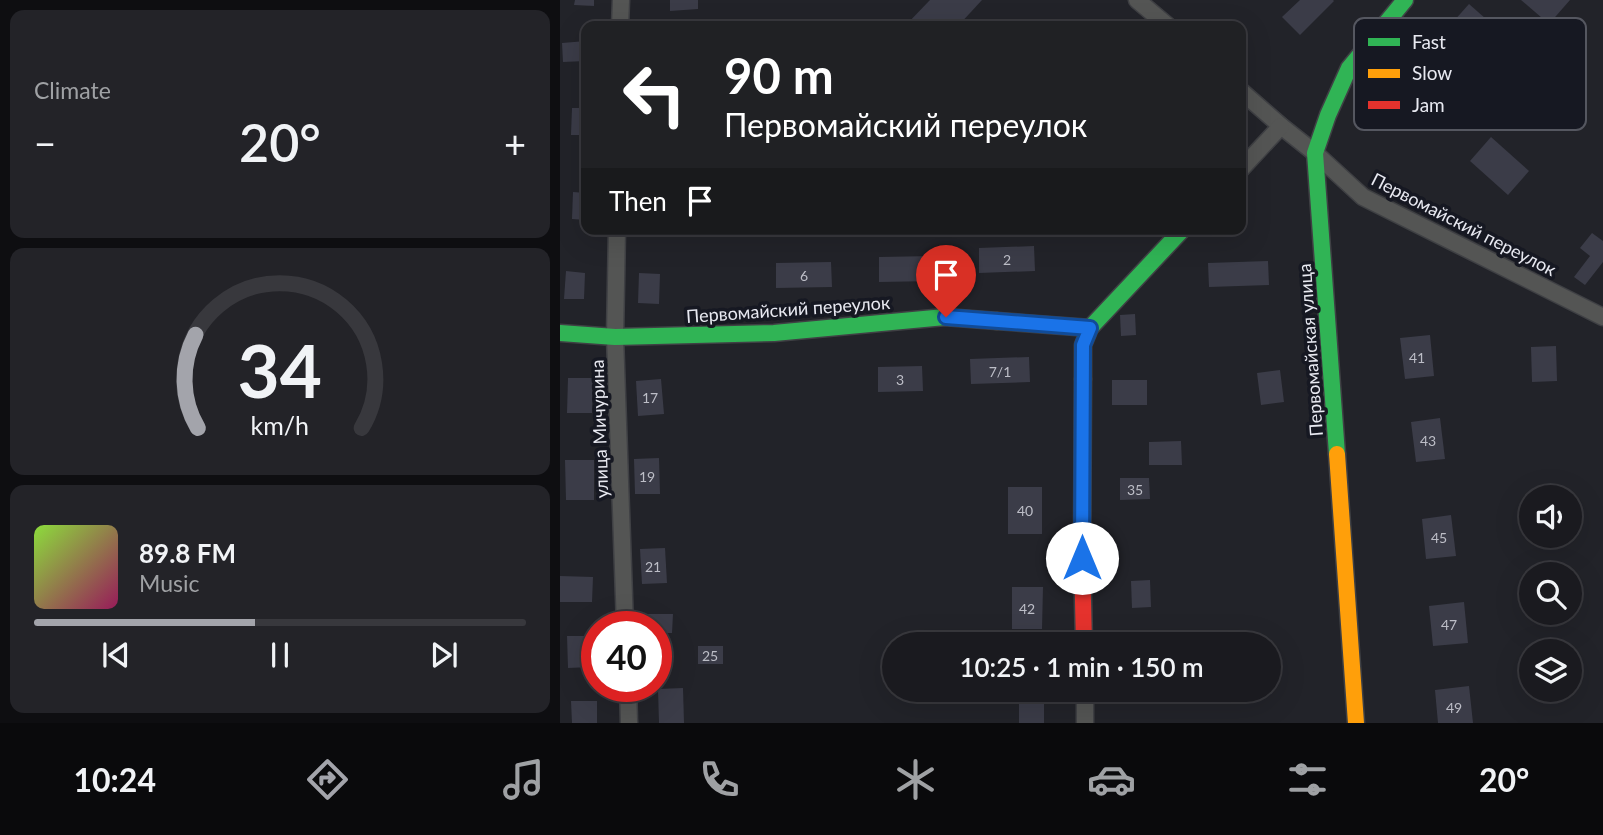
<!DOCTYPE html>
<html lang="en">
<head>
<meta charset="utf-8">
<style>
  :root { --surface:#1a1a1f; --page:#232328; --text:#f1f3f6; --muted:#9fa1a4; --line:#38383d; --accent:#a3a4ab }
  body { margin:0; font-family:Lato,sans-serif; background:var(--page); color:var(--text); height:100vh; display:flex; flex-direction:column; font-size:26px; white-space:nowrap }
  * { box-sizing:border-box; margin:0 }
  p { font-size:23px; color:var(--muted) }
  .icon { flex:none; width:38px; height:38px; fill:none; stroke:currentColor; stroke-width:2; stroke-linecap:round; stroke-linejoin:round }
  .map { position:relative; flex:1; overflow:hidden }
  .panel { display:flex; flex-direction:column; gap:10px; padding:10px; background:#0e0e11; width:560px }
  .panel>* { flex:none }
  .top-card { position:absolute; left:21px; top:21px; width:665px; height:214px; border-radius:14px; box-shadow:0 7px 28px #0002,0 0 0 2px var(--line); background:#202124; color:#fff; overflow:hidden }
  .fabs { position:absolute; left:959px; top:485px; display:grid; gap:14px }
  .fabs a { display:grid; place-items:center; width:63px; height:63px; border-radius:50%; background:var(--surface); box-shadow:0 7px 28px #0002,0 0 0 2px var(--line); font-size:35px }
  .speed { position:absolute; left:21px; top:611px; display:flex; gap:14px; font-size:35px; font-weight:700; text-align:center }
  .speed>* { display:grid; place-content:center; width:91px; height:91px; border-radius:50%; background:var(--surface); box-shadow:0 7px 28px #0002,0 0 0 2px var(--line); line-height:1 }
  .speed .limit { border:10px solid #d22; background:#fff; color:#111 }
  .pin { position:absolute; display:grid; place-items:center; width:60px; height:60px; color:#fff; margin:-72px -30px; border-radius:50% 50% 50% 0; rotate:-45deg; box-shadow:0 0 7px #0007 }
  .pin .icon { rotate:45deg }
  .me { position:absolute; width:77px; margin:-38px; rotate:0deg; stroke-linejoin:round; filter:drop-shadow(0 0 5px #0008) }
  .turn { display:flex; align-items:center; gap:24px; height:147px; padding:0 28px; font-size:32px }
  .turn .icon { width:91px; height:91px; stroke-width:2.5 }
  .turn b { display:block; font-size:49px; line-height:60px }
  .then { display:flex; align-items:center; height:66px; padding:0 28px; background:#0003; gap:14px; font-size:26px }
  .big { font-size:52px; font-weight:600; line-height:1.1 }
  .panel .widget { flex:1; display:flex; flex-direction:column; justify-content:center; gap:10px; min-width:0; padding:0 24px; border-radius:14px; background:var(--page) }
  .panel .dial { align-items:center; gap:0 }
  .dial svg { height:182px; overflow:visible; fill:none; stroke:var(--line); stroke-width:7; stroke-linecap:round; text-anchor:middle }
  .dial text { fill:var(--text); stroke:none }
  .song { display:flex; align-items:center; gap:21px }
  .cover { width:84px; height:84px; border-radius:10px; background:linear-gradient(135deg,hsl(90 70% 55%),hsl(330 70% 35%)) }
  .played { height:7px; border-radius:4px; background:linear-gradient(90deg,var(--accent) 45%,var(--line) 45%) }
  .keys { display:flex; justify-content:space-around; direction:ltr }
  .heat { display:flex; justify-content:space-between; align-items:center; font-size:38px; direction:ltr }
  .trip { position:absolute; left:322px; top:632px; width:399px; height:70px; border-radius:35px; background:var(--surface); box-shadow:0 7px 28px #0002,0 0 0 2px var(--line); font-weight:600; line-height:70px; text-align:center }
  .tabs { display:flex; height:112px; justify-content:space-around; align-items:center; background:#0a0a0c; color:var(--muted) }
  .tabs .icon { width:49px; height:49px }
  .tabs .on { color:var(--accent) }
  .tabs b { font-size:32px; color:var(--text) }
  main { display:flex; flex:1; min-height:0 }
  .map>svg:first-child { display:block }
</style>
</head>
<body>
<main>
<section class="panel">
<div class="widget"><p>Climate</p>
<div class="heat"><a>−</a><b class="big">20°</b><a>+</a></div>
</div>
<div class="widget dial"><svg viewBox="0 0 100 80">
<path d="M14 69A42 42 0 1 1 86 69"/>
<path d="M14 69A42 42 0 0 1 13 28" stroke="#a3a4ab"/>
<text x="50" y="56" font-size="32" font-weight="700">34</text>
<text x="50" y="72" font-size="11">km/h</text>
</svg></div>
<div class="widget">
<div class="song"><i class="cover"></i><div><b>89.8 FM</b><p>Music</p></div></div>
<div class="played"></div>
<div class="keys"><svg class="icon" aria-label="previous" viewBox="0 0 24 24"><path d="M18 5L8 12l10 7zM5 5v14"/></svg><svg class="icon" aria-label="pause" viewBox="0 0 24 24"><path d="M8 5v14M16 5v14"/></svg><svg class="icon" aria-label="next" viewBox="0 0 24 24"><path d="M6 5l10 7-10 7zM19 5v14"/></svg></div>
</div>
</section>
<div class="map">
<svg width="1043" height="723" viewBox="0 0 1043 723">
  <rect width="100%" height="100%" fill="#222329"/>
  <g fill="#3b3c48">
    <path d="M15,0h19v6l-20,-1z"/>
    <path d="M110,0h28v9l-28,2z"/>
    <path d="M370,0h52l-24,26h-53z"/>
    <path d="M740,0h33l1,1 -34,34 -18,-18z"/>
    <path d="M961,0h49l-21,24z"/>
    <path d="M909,4l17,15 -17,18 -16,-15z"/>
    <path d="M26,41v20l-23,1 -1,-19z"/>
    <path d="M12,108h14v27h-15z"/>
    <path d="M931,137l38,34 -21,24 -38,-34z"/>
    <path d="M13,192l13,1v27l-14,-1z"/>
    <path d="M1032,233l11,8v21l-18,23 -11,-8 16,-21 -10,-8z"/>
    <path d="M474,246l1,25 -56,2v-25z"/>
    <path d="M374,256l1,25 -56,1v-25z"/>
    <path d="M708,261l1,24 -60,2 -1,-24z"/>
    <path d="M271,262l1,25 -56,1v-25z"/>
    <path d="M6,271l19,2 -1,26h-20z"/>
    <path d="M79,273l21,1 -1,30 -21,-1z"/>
    <path d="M575,314l1,21 -15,1 -1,-21z"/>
    <path d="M870,335l4,41 -29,3 -5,-41z"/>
    <path d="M996,346l1,35 -25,1 -1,-35z"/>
    <path d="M469,357l1,25 -59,2 -1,-25z"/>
    <path d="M362,366l1,25 -45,1v-25z"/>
    <path d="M720,370l4,32 -23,3 -4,-32z"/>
    <path d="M8,378h25l-1,35h-25z"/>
    <path d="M101,379l3,35 -26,2 -2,-35z"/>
    <rect x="552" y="380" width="35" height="25"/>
    <path d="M880,418l5,41 -29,3 -5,-40z"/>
    <path d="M621,441l1,24h-33v-23z"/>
    <path d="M99,458l1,36h-25l-1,-35z"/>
    <path d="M5,460h29v40h-28z"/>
    <path d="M560,478h29l1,21 -30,1z"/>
    <rect x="448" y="487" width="34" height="47"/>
    <path d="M891,515l5,41 -30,3 -4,-40z"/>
    <path d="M105,548l2,35 -25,1 -2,-35z"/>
    <path d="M0,576l33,1 -1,25h-32z"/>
    <path d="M590,580l1,27 -19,1 -1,-27z"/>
    <path d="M452,587h31l-1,42h-30z"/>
    <path d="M904,602l4,41 -35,3 -4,-40z"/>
    <path d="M86,614h27l-1,19h-16v-7h-10z"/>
    <path d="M7,636h23l1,31 -23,1z"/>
    <rect x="138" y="646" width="25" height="18"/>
    <path d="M909,686l4,37h-35l-3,-33z"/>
    <path d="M123,688l1,35h-25l-1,-34z"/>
    <rect x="459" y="690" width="25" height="33"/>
    <path d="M571,690h42l1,3 -43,3z"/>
    <path d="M11,701h26v22h-25z"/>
  </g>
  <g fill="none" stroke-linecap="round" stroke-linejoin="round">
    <g stroke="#3f4044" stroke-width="19">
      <g id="street">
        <path d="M577,0l31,26"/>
        <path d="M60,26l1,-26"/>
        <path d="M681,91l40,35 34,27 48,44 240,120"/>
        <path d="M681,169l40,-43"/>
        <path d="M57,229l-2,108 10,289"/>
        <path d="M68,686l1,37"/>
        <path d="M525,690v33"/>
      </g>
    </g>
    <g stroke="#3f4044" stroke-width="19">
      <g id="fast">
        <path d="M0,333l55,4 159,-4 171,-16 52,4"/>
        <path d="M523,379v-34l7,-17 93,-99"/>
        <path d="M777,454l-22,-301 13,-38 21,-47 56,-68"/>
      </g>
    </g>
    <g stroke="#3f4044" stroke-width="19">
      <g id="slow">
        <path d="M437,321l93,7"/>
        <path d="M777,454l19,269"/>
      </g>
    </g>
    <g stroke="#3f4044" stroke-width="19">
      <path id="jam" d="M523,379l-1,179 2,86"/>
    </g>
    <use href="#street" stroke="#545554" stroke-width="16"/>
    <use href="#fast" stroke="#30b455" stroke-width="16"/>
    <use href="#slow" stroke="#ff9f0a" stroke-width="16"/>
    <use href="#jam" stroke="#e5322d" stroke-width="16"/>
  </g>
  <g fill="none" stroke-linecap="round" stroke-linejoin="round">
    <g stroke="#114b97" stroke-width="18">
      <path id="route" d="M386,317l144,11 -7,17 -1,213"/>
    </g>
    <use href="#route" stroke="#1a73e8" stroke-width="12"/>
  </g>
  <g text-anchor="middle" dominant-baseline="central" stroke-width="7" stroke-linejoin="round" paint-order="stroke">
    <g font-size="14" fill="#bdbec7">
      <text x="447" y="259">2</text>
      <text x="244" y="275">6</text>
      <text x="857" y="357">41</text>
      <text x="440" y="371">7/1</text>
      <text x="340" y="379">3</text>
      <text x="90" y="397">17</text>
      <text x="868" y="440">43</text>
      <text x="87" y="476">19</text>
      <text x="575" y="489">35</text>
      <text x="465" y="510">40</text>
      <text x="879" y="537">45</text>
      <text x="93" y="566">21</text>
      <text x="467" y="608">42</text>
      <text x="889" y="624">47</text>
      <text x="150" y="655">25</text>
      <text x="894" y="707">49</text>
    </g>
    <g font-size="18" fill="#e8e9f1" stroke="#161822">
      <text transform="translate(904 224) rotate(27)">Первомайский переулок</text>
      <text transform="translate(228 309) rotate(-4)">Первомайский переулок</text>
      <text transform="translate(750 350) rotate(-94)">Первомайская улица</text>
      <text transform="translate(39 429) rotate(-92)">улица Мичурина</text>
    </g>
  </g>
  <rect x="794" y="18" width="232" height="112" rx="10" fill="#161822" stroke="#555760" stroke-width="2"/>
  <rect x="808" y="38" width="32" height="8" fill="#30b455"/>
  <rect x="808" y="69" width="32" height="9" fill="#ff9f0a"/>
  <rect x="808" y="101" width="32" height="8" fill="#e5322d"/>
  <g font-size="19" fill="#e8e9f1">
    <text x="852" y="49">Fast</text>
    <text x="852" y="80">Slow</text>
    <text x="852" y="112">Jam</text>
  </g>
</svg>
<div class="fabs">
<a><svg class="icon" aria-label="sound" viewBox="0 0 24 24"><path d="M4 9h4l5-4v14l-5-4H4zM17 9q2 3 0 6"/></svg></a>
<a><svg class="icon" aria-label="search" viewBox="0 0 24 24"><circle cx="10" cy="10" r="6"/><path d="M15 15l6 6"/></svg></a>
<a><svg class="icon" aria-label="layers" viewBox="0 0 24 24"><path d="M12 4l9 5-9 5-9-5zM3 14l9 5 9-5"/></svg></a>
</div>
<div class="speed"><div class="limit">40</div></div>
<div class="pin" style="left:386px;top:317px;background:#d93025"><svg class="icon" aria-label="arrive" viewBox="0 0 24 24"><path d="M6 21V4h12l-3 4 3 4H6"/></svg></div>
<svg class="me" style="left:522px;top:558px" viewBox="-20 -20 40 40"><circle r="19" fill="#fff"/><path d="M0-13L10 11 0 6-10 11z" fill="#1a73e8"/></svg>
<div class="trip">10:25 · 1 min · 150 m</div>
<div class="top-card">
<div class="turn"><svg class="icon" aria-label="left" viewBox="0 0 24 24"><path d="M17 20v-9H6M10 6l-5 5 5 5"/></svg><div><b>90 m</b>Первомайский переулок</div></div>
<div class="then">Then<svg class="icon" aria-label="arrive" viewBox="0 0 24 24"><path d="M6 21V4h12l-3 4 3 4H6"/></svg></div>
</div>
</div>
</main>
<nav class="tabs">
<b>10:24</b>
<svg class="icon on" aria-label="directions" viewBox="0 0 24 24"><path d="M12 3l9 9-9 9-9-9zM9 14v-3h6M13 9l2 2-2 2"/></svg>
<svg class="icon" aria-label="music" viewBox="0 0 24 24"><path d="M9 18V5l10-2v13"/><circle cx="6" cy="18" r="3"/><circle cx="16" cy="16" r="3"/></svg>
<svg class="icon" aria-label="phone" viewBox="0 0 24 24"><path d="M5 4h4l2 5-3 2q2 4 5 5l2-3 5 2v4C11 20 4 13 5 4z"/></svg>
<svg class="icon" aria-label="climate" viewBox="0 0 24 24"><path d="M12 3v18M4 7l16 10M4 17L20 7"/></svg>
<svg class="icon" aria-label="car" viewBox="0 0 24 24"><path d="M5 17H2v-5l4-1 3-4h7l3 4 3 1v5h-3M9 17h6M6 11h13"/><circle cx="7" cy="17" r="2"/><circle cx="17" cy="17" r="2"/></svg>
<svg class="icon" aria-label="filters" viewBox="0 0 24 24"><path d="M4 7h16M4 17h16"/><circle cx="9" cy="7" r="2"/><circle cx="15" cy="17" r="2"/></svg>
<b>20°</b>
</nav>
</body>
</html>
